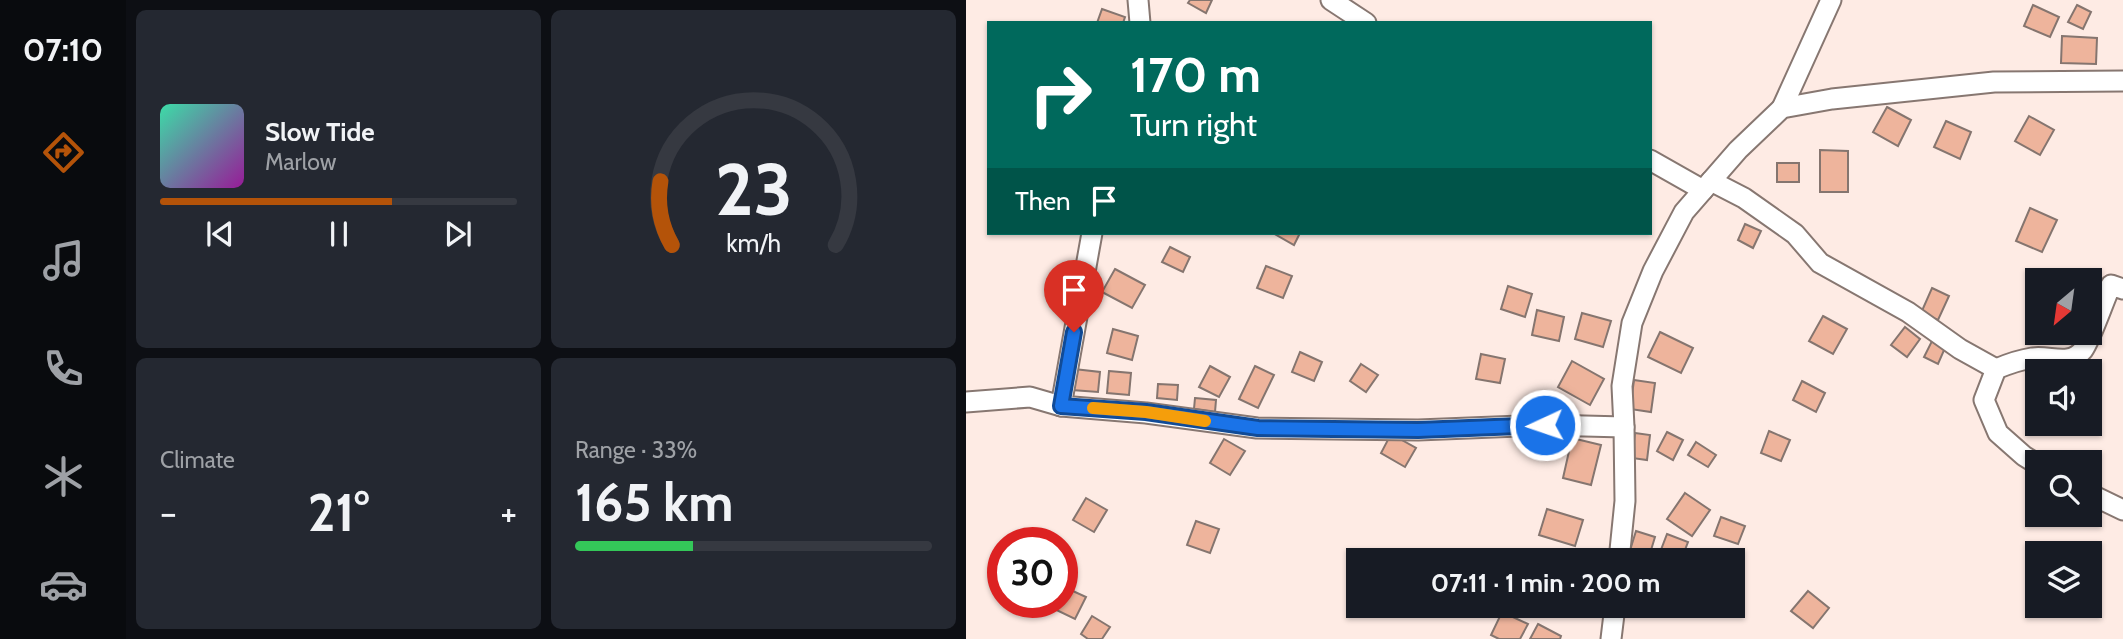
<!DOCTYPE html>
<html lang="en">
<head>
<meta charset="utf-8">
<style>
  :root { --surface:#171b24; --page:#242831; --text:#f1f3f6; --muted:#9ea1a6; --line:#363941; --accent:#b45309 }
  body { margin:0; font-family:Cabin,sans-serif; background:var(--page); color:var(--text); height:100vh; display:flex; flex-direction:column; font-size:26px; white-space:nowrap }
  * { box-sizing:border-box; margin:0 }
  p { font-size:23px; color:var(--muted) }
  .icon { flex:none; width:38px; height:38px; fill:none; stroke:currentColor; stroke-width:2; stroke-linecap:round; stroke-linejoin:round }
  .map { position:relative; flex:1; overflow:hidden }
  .drawer { display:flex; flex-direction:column; gap:10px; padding:10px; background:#0d0f14; width:840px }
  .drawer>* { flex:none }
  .hud { position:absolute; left:21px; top:21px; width:665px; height:214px; border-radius:0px; box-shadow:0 2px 5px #0004; background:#00695c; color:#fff; overflow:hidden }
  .needle { width:46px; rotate:209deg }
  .buttons { position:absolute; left:1059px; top:268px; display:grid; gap:14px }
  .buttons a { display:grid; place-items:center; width:77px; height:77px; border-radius:0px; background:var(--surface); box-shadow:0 2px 5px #0004; font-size:35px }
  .speed { position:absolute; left:21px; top:527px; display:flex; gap:14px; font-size:35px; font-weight:700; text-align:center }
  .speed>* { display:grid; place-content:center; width:91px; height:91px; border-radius:50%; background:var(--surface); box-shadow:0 2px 5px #0004; line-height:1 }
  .speed .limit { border:10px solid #d22; background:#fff; color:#111 }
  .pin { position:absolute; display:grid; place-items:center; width:60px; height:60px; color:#fff; margin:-72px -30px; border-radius:50% 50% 50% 0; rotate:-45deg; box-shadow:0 0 7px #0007 }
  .pin .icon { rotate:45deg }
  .me { position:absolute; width:77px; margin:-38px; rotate:267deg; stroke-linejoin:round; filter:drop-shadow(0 0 5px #0008) }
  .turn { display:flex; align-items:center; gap:24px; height:147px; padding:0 28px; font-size:32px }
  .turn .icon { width:91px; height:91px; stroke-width:2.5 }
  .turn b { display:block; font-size:49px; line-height:60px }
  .then { display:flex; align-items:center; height:66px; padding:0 28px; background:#0003; gap:14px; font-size:26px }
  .big { font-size:52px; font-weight:700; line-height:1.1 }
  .drawer .widget { flex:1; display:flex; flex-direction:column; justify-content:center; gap:10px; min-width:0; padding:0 24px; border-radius:10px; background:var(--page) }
  .drawer .dial { align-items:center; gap:0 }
  .dial svg { height:182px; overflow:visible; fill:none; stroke:var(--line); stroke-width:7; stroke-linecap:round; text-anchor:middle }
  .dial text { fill:var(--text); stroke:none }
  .song { display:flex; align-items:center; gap:21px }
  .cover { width:84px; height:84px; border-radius:10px; background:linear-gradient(135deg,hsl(160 70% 55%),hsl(300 70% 35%)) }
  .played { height:7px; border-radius:4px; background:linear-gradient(90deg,var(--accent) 65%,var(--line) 65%) }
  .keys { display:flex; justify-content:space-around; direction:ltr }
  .heat { display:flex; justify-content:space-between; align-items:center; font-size:38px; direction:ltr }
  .charge { height:10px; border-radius:5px; background:linear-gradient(90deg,#34c759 33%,var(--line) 0) }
  .drawer .tiles { flex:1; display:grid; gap:10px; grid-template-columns:repeat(2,1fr) }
  .trip { position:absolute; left:380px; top:548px; width:399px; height:70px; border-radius:0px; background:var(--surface); box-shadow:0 2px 5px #0004; font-weight:700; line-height:70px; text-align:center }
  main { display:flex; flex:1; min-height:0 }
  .dock { display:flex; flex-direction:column; width:126px; justify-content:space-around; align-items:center; background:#090b0e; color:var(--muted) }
  .dock .icon { width:49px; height:49px }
  .dock .selected { color:var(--accent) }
  .dock b { font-size:32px; color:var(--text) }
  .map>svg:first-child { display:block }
</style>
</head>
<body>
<main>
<nav class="dock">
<b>07:10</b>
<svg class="icon selected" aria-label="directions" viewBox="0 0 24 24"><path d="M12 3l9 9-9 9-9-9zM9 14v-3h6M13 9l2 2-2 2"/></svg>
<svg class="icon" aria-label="music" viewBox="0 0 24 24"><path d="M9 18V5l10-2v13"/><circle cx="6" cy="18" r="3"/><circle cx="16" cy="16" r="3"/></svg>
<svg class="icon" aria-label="phone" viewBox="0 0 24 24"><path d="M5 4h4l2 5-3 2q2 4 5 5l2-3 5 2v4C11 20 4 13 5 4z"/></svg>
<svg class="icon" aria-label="climate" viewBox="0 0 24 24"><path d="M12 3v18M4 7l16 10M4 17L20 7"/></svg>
<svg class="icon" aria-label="car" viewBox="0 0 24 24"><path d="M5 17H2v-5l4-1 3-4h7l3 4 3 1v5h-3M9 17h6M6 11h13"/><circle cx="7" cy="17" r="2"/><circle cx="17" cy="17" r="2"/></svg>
</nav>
<section class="drawer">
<div class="tiles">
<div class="widget">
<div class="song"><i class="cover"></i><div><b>Slow Tide</b><p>Marlow</p></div></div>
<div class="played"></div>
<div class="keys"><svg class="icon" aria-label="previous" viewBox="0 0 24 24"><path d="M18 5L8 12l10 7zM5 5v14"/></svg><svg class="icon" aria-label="pause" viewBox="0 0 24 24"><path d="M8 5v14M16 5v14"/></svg><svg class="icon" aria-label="next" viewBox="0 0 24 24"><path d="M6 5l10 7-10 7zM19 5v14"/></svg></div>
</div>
<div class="widget dial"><svg viewBox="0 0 100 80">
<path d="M14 69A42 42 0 1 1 86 69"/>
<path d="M14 69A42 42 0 0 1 9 41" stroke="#b45309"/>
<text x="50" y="56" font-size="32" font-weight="700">23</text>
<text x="50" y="72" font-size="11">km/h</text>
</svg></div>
<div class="widget"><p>Climate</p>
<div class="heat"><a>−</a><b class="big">21°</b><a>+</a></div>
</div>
<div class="widget"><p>Range · 33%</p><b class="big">165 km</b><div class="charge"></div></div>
</div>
</section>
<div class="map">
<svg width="1157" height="639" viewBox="0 0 1157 639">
  <rect width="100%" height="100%" fill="#feebe4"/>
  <g fill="#eeb49c" stroke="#85756f" stroke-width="2">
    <path d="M224,0h22l-6,13 -18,-10z"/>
    <path d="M1067,5l26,12 -9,20 -26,-11z"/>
    <path d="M1111,5l14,7 -8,17 -15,-7z"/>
    <path d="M136,9l23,8 -2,6h-26z"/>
    <path d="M1096,36l35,2 -1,26 -35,-1z"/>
    <path d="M921,107l24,13 -13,26 -25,-14z"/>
    <path d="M1063,116l25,14 -14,25 -25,-14z"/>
    <path d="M980,121l25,11 -11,27 -26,-12z"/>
    <path d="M854,150l28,1v41h-28z"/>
    <rect x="811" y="163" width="22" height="19"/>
    <path d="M1064,208l27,12 -15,32 -26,-11z"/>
    <path d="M779,224l16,7 -8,17 -15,-8z"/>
    <path d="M307,233h27l-6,12z"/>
    <path d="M204,247l20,10 -7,15 -21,-10z"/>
    <path d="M300,266l26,10 -9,22 -26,-10z"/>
    <path d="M149,269l30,16 -13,23 -30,-16z"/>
    <path d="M542,286l24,8 -7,23 -24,-8z"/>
    <path d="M966,288l17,8 -11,24 -17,-7z"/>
    <path d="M571,310l27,7 -5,24 -27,-6z"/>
    <path d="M616,313l29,8 -8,26 -28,-8z"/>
    <path d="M857,316l24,13 -14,25 -24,-13z"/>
    <path d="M939,327l15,12 -13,18 -16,-12z"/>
    <path d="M147,329l25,7 -6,24 -25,-7z"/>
    <path d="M694,332l33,16 -12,25 -33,-16z"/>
    <path d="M966,341l13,7 -7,16 -14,-7z"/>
    <path d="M334,352l22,10 -8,19 -22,-9z"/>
    <path d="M515,354l24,5 -5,24 -24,-4z"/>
    <path d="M606,361l32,18 -14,26 -32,-18z"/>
    <path d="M395,364l17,11 -12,17 -16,-11z"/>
    <path d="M244,366l20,11 -11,20 -20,-10z"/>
    <path d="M289,366l19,9 -16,33 -19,-9z"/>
    <path d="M108,369l26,3 -2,20 -26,-2z"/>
    <path d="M143,371l22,2 -2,22 -22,-2z"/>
    <path d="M668,380l21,3 -4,29 -21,-3z"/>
    <path d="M836,381l23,12 -9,19 -23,-12z"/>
    <path d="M192,384l20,1 -1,15 -20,-2z"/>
    <path d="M229,398l21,2 -1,12 -21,-3z"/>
    <path d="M803,431l21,9 -9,21 -20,-8z"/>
    <path d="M701,432l16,8 -10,20 -16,-9z"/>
    <path d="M669,433l15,2 -3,25 -15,-2z"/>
    <path d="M425,434l25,14 -11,19 -24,-14z"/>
    <path d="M606,438l29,7 -10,40 -28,-7z"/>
    <path d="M258,439l21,12 -15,24 -20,-12z"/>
    <path d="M730,442l20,13 -8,12 -20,-12z"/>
    <path d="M719,493l25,17 -18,26 -25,-17z"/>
    <path d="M120,498l21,12 -13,22 -21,-12z"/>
    <path d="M581,509l36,11 -8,26 -36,-11z"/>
    <path d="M755,517l24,9 -7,18 -24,-8z"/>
    <path d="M230,521l23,8 -9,24 -23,-8z"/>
    <path d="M670,531l19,6 -7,23h-21z"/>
    <path d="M701,534l21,8 -7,18h-10l-12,-5z"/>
    <path d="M96,586l24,11 -11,22 -33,-16 20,-1z"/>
    <path d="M842,591l21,17 -16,20 -22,-17z"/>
    <path d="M536,612l26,12 -8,15h-21l-8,-4z"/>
    <path d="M126,616l18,11 -8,12h-14l-7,-5z"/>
    <path d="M572,624l23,12 -1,3h-30z"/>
  </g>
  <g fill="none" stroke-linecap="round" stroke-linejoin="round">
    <g stroke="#877771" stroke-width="23">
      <g id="minor">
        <path d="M172,0l2,23"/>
        <path d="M365,0l35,23"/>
        <path d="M816,108l49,-108"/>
        <path d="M684,160l53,30"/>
        <path d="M745,181l33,17 51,36 25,29 88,49 52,37 36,20"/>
        <path d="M0,402l64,-5 31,9 85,7 111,15 161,2 127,-5 79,2 -2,-41 10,-63 21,-52 31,-59 54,-62 44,-42 50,-9 162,-17 129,-1"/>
        <path d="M95,406l31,-173"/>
        <path d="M1071,464l-13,-8 -26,-23 -14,-33 12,-31c12,-5 23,-9 36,-11 18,-3 37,9 51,-8 8,-11 21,-50 28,-65l12,4"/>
        <path d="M1124,494l33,16"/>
        <path d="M653,560l6,-59 -1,-74"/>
        <path d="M645,639l4,-33"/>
      </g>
    </g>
    <use href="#minor" stroke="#fff" stroke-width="19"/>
  </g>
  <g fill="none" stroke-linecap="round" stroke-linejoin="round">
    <g stroke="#114b97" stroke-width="18">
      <path id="route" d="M108,332l-13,74 85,6 112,16 160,2 127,-5"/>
    </g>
    <use href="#route" stroke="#1a73e8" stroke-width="12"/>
    <path stroke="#f59e0b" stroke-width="12" d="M127,408l53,4 59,9"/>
  </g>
</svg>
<div class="buttons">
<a><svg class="needle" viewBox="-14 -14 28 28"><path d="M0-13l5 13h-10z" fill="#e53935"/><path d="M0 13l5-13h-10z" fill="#9ea1a6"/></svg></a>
<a><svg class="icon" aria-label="sound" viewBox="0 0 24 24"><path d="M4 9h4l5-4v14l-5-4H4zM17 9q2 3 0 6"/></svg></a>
<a><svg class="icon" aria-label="search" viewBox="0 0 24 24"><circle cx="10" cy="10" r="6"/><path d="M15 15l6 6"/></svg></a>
<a><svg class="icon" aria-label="layers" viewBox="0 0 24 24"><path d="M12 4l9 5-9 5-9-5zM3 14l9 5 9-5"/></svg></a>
</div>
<div class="speed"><div class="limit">30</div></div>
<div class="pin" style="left:108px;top:332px;background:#d93025"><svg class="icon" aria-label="arrive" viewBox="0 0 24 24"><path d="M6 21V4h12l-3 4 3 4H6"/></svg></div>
<svg class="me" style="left:579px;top:425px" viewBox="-20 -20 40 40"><circle r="17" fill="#1a73e8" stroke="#fff" stroke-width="3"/><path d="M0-11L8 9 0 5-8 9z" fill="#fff"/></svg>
<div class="trip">07:11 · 1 min · 200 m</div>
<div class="hud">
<div class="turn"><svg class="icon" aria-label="right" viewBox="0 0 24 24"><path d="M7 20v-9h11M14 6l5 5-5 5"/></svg><div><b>170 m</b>Turn right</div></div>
<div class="then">Then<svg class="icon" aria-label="arrive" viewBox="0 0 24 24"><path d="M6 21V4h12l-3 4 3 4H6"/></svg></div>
</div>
</div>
</main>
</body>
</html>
